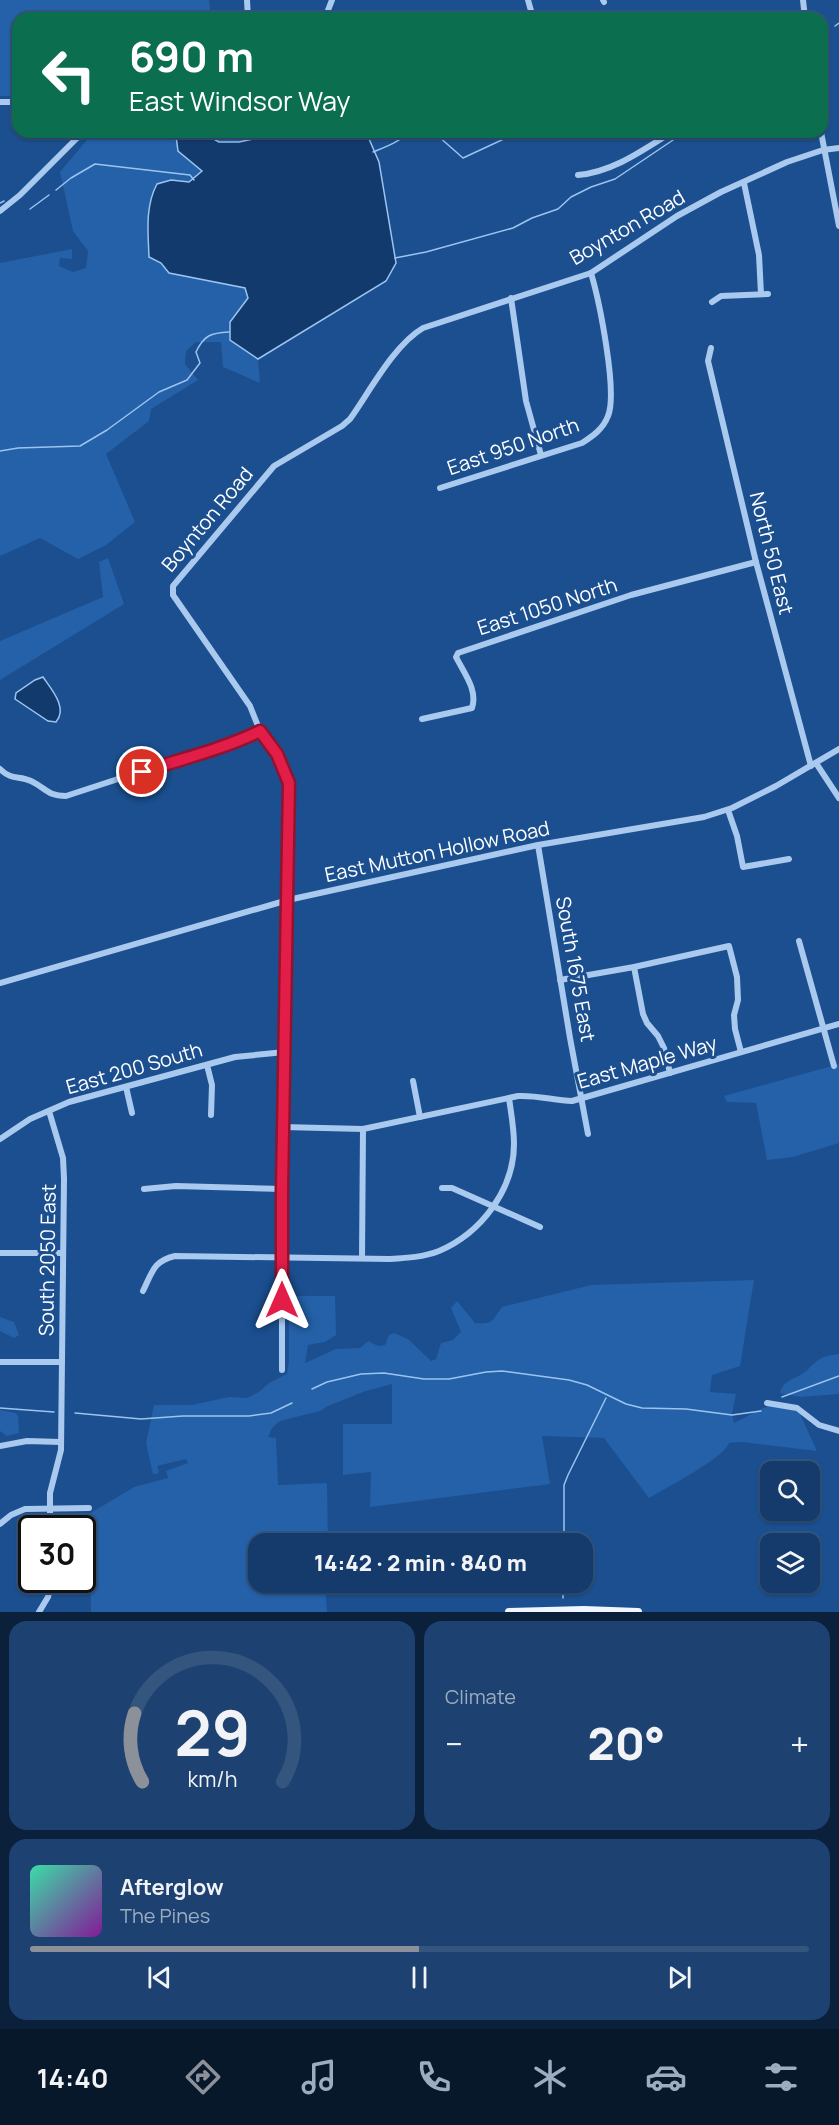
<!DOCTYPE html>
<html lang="en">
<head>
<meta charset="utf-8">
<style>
  :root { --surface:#143b6b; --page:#1d4271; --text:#f1f3f6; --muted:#9dadc1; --line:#33557e; --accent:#8c9099 }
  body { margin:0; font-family:Manrope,sans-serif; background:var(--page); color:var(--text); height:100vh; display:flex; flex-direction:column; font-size:22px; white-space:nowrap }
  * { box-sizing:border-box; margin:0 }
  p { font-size:20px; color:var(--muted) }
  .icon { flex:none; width:33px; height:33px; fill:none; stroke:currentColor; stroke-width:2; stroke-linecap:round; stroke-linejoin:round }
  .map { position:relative; height:1612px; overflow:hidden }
  .side { display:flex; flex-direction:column; gap:9px; padding:9px; background:#0b203b; flex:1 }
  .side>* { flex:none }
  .guide { position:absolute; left:12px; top:12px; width:816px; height:126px; border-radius:18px; box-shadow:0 2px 4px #0004,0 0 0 2px var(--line); background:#0b6e4f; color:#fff; overflow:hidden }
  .tools { position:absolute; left:760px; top:1461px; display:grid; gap:12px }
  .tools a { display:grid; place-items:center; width:60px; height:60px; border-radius:12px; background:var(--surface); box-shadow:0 2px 4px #0004,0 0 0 2px var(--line); font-size:30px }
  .speed { position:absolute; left:18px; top:1515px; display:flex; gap:12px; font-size:30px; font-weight:700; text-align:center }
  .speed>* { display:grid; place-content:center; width:78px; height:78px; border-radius:50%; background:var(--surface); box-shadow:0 2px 4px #0004,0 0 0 2px var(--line); line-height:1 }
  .speed .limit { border:3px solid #111; border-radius:9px; background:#fff; color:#111 }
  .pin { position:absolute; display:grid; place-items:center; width:51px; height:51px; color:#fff; margin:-26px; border:3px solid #fff; border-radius:50%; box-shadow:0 2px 6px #0007 }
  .me { position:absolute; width:66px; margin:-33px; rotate:0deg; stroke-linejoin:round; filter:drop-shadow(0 0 4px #0008) }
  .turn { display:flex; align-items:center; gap:21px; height:126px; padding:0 18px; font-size:27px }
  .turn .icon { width:78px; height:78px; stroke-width:2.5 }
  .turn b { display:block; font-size:42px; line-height:51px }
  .big { font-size:45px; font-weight:800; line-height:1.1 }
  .side .tile { flex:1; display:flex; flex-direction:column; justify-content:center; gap:9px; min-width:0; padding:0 21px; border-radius:18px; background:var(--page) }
  .side .dial { align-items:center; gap:0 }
  .dial svg { height:156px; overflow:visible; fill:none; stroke:var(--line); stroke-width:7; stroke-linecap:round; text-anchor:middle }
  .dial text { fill:var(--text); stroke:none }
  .song { display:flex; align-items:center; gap:18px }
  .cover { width:72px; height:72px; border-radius:9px; background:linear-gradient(135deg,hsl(160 70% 55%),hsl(290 70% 35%)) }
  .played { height:6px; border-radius:3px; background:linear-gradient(90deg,var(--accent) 50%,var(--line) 50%) }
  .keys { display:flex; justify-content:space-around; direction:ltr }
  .heat { display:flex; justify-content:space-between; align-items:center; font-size:33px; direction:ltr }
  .side .tiles { flex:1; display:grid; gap:9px; grid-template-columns:1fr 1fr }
  .tile:last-child { grid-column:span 2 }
  .trip { position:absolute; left:248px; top:1533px; width:345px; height:60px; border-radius:18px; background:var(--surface); box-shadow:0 2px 4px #0004,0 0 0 2px var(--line); font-weight:800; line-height:60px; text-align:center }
  .dock { display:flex; height:96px; justify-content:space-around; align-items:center; background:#08182b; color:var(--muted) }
  .dock .icon { width:42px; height:42px }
  .dock .on { color:var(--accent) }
  .dock b { font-size:27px; color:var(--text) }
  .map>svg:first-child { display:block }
</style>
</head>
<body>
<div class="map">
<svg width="839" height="1612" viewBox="0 0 839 1612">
  <rect width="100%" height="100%" fill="#1b4f8f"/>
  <g fill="#2461a8">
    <path d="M0,0h209l2,18h-193v78h-18z"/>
    <path d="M96,132h87l-7,4 26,35 -13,11 -18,-2 -20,15 -3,37 1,25 12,6 8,10 76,15 3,10 -18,23v18l28,20 2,24 -37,-16 -2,-25h-25l-10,9 -1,13 13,16 -47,29 -2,12 -43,33 29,68 -29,23 -28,14 -38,-21 -40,18v-293l72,-14v10l-12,-1 -1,8 14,6 13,-4 2,-17 -15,-20 -13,-59 31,-37z"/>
    <path d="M201,132h87l-49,10h-20z"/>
    <path d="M108,558l16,46 -124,76v-39l103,-44 -4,-35z"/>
    <path d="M839,1064v79l-46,14 -26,3 -11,-57 -29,-1 -3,-6z"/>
    <path d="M754,1280l-14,86 -28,9 -2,17 26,2 -4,20 2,9c26,-12 38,-28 66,-9l17,37 -76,-9 -12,1c-5,15 -63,45 -80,55l-45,-60 -62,-2 8,48 -180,23 1,-35 -28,3v-51h49v-40l-29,8 -35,14 -8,5 -40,10 -8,7 -4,9 8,1 2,47 49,-2 1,60 -70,1v38l67,1 2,29h-236l-2,-98 45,-27 34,-9 -2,-7 22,-8 -2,-4 -29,7 2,5 -2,3h-4l-7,-31 8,-38h38l37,-8 18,1 12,-6 10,-9 18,-9 2,-13v-60l4,-5h42l1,39 -11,7 -17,3 -3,18 31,-14 24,-1 8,-7 10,5 7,-1 4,-10 5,-2 14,6 23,22 5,-2 5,-16 12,-3 8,-8 -10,-24 6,-7 18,22c21,1 16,-2 27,-16l89,-22z"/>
    <path d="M0,1317l14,5 5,13 -5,3 -14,-7z"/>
    <path d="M839,1354v40l-38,3 -21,-4c3,-13 15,-14 25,-21 6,-5 11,-12 19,-15 5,-2 10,-2 15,-3z"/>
    <path d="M0,1410l16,3 2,3 1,17 -12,3 -7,-5z"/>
  </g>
  <g fill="#123a6d" stroke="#9cc4f0" stroke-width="1.5">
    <path d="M183,132h18l18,10h20l49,-10h78l13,30 17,101 -10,18 -128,78 -28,-19v-18l18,-24 -3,-10 -76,-15 -8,-10 -12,-6c-1,-25 -4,-51 8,-73l14,-4 18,2 13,-11 -24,-20 -2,-15z"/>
    <path d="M43,677c9,13 25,31 13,45l-8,-1 -33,-22 1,-6 19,-13z"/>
  </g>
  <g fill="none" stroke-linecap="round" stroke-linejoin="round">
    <g stroke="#9cc4f0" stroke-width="1.5">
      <path d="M748,18l12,-4"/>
      <path d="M835,26l4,-3"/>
      <path d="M427,132l11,4 25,22 56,-26"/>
      <path d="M373,152c12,-5 27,-10 35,-20"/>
      <path d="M56,190l15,-12 24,-14 95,11 4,5"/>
      <path d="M0,203l4,-2"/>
      <path d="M30,209l19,-14"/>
      <path d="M395,258l31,-6 87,-24 19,-10 26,-9 13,-12 20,-10 24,-8 70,-47"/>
      <path d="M0,451l18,-3 62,-2 27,-16 52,-38 28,-12 13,-17 -4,-11c8,-17 15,-19 33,-20"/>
      <path d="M312,1389l15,-7 34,-8 23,-1 40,6h25l37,-7 16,-1 67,9 18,5 39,19 16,4 44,1 46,6 29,-4"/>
      <path d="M782,1397l57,-21"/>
      <path d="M0,1408l54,4"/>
      <path d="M75,1413l66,6 42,-3h66l22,-3 21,-10"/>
      <path d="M564,1544v-59l4,-10 38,-77"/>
      <path d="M563,1598v-16"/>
    </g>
    <g stroke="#a9c9ee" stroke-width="6">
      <path d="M247,0l1,18"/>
      <path d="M528,0l5,18"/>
      <path d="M603,0l1,2"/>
      <path d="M803,0l2,18"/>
      <path d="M461,15l2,3"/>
      <path d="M325,18l7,-18"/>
      <path d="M0,102h18"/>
      <path d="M821,132l18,94"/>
      <path d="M578,175c35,-3 65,-25 94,-43"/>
      <path d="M744,183l15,72 2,39"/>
      <path d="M0,211l20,-16 56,-56 9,-7"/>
      <path d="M511,298l15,103 15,54"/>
      <path d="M712,302l9,-6 47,-2"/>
      <path d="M711,348l-3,13 48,201 55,204"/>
      <path d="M440,488l142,-45c11,-7 21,-14 26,-27 10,-24 -9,-116 -17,-143"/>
      <path d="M422,719l50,-11c6,-18 -8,-35 -16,-51l2,-4 173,-58 125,-33"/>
      <path d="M816,763l23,35"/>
      <path d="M0,769c12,12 19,6 31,12 15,7 16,15 35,15l150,-49 18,-3 26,-13"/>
      <path d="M728,810l9,26 6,31 46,-8"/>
      <path d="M538,845l32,193 18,96"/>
      <path d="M799,941l35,125"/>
      <path d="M634,967l9,47 4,9 11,13 6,12 6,25"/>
      <path d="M560,980l74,-13 95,-21 8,31 1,23 -4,15 1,14 6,23"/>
      <path d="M0,983l288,-83 250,-55 166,-28 28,-9 44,-22 63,-37"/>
      <path d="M207,1065l5,20 -1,30"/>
      <path d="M413,1081l7,36"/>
      <path d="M126,1087l6,26"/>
      <path d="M49,1111l14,47 1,21 -3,271 -11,43v35"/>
      <path d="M283,1127l80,2 155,-33c18,-1 35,4 54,5l267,-77"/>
      <path d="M0,1139l30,-20 39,-17 166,-45 50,-5"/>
      <path d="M442,1188h10l88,39"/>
      <path d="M144,1189l32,-3 106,3"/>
      <path d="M0,1253h63"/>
      <path d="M362,1258l1,-129"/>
      <path d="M143,1291c9,-18 10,-30 32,-35l215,3c17,-1 34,-2 49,-8 42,-18 75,-61 75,-107 0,-16 -3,-31 -5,-46"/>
      <path d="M0,1362h62"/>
      <path d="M282,1370v-181l7,-406 -12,-29 -17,-23 -10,-25 -77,-111v-9l101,-120 68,-40 8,-7c20,-28 44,-74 73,-91l168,-55 86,-57 44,-24 66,-30 36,-12 16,-2"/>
      <path d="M767,1403l30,5 22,17 20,6"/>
      <path d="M0,1446l27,-5 34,1"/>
      <path d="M0,1524l11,-9 14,-6 64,-1"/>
      <path d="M39,1612l9,-15 4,-17"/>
    </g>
    <path stroke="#f0f6ff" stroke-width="8" d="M509,1612l75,-2 54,2"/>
  </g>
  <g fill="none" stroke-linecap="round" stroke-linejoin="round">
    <g stroke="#92132f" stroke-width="15">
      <path id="route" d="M142,772c39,-13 81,-23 118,-41l17,23 12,29 -7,406v111"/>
    </g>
    <use href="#route" stroke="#e11d48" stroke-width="10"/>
  </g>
  <g text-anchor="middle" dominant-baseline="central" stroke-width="6" stroke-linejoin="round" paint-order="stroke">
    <g font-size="20" fill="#fff" stroke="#1b4f8f">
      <text transform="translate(627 227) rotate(-30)">Boynton Road</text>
      <text transform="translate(513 446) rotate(-19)">East 950 North</text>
      <text transform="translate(207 519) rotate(-50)">Boynton Road</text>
      <text transform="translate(772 553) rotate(76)">North 50 East</text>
      <text transform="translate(547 606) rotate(-18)">East 1050 North</text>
      <text transform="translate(437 851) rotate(-12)">East Mutton Hollow Road</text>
      <text transform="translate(576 969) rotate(80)">South 1675 East</text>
      <text transform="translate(647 1062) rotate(-16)">East Maple Way</text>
      <text transform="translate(134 1068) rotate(-16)">East 200 South</text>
      <text transform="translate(47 1260) rotate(-89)">South 2050 East</text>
    </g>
  </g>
</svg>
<div class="tools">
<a><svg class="icon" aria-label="search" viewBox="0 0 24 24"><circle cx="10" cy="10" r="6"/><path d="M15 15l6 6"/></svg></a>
<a><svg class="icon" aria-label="layers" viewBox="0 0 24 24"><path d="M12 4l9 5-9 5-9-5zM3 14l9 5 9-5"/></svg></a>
</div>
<div class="speed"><div class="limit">30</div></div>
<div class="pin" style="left:142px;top:772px;background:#d93025"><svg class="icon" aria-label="arrive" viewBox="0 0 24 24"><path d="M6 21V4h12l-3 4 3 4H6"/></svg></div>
<svg class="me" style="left:282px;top:1300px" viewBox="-20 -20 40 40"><path d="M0-17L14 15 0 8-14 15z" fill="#e11d48" stroke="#fff" stroke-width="4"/></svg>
<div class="trip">14:42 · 2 min · 840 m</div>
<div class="guide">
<div class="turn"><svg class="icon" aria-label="left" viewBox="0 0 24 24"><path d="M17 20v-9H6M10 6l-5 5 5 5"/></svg><div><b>690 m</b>East Windsor Way</div></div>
</div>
</div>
<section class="side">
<div class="tiles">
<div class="tile dial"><svg viewBox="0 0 100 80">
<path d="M14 69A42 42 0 1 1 86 69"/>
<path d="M14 69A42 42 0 0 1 10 34" stroke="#8c9099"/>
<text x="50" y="56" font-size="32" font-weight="700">29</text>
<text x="50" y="72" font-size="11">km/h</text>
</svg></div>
<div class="tile"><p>Climate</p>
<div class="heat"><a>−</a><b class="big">20°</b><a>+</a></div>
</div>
<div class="tile">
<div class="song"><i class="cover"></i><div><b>Afterglow</b><p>The Pines</p></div></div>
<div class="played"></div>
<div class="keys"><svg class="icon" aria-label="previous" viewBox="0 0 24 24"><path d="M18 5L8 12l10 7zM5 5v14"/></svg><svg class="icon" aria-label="pause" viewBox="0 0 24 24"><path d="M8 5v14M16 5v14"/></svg><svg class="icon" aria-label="next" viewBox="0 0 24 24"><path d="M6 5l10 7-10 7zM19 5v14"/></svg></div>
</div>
</div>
</section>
<nav class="dock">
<b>14:40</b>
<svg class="icon on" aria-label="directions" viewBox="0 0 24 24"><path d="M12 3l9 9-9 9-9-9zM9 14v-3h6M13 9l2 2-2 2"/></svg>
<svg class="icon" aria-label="music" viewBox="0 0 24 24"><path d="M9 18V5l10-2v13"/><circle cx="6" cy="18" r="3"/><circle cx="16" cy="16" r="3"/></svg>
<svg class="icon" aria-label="phone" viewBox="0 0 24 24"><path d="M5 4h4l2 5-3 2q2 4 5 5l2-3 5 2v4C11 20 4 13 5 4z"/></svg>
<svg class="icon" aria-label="climate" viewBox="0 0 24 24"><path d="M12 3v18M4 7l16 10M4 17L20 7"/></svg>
<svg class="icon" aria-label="car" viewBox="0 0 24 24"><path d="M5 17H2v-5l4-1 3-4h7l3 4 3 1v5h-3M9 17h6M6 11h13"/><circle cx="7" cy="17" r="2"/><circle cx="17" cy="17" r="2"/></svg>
<svg class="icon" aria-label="filters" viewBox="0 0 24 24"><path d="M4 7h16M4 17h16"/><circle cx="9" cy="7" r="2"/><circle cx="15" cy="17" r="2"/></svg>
</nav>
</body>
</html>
